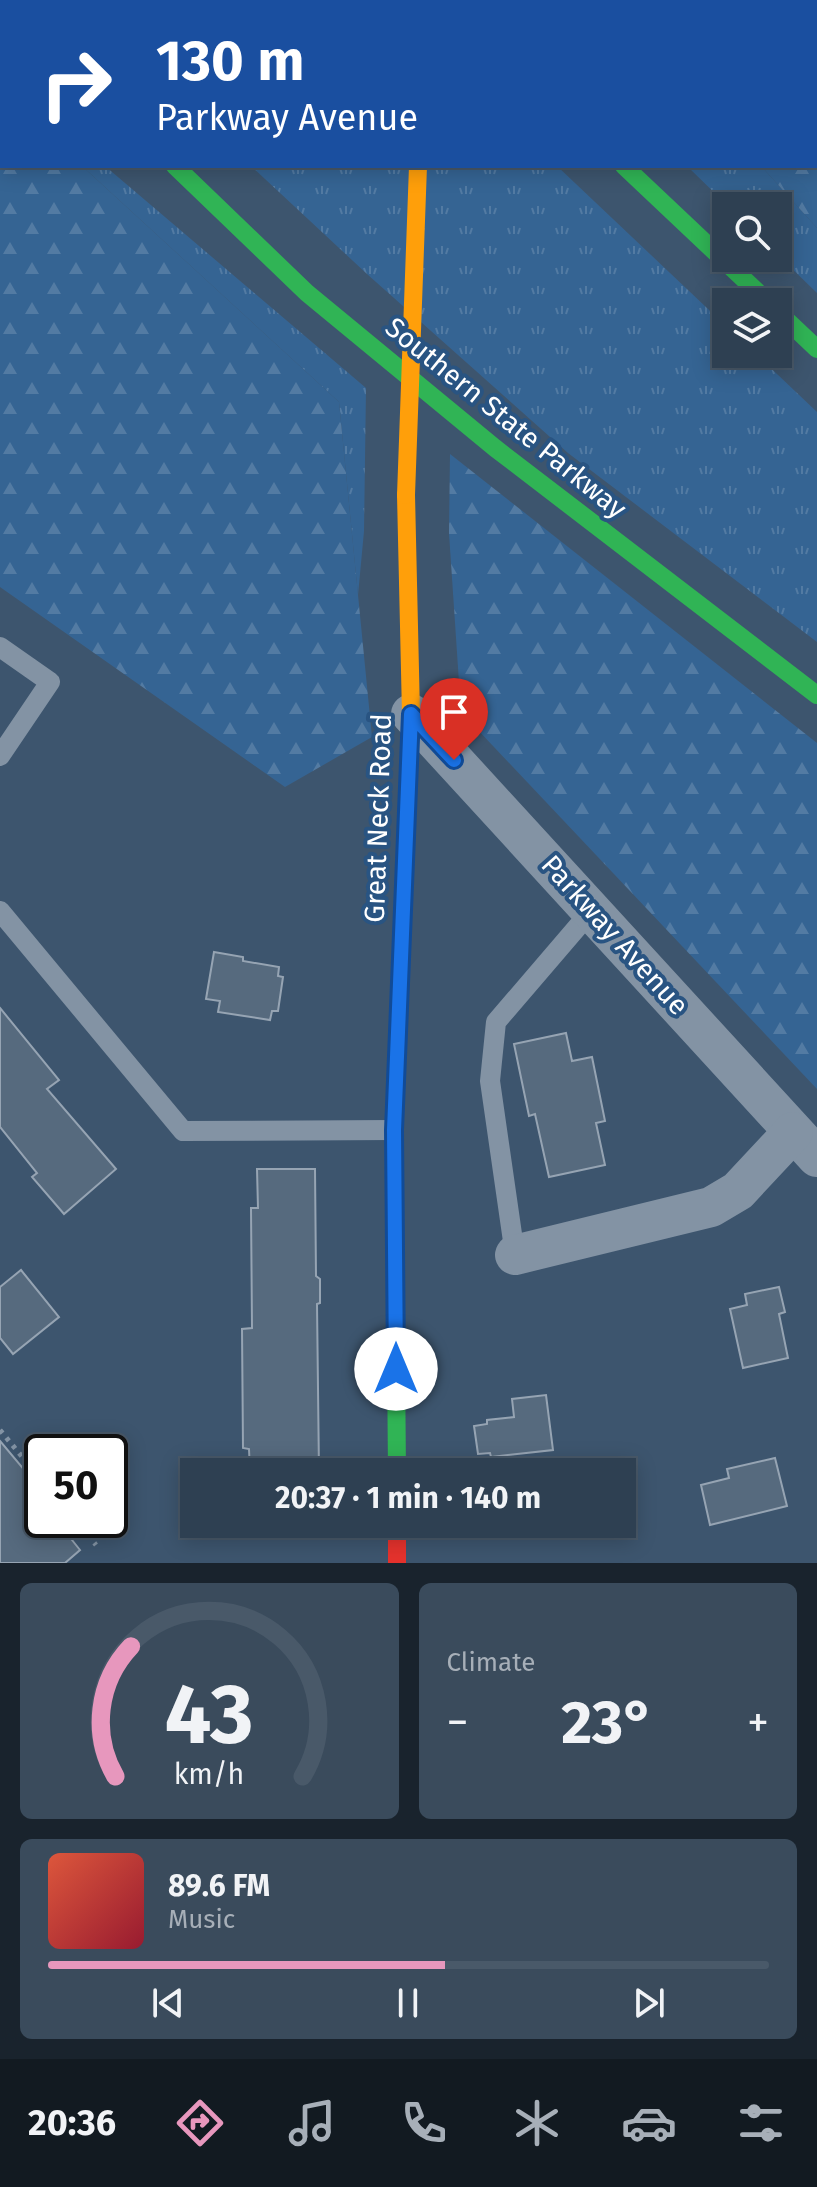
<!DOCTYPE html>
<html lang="en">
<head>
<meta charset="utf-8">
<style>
  :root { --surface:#2e4052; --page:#3a4b5c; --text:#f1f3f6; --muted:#a7afb8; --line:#495969; --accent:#e797bd }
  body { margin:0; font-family:"Fira Sans",sans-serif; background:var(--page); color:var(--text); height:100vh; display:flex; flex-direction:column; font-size:30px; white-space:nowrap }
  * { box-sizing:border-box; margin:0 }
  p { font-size:26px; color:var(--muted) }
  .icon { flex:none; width:44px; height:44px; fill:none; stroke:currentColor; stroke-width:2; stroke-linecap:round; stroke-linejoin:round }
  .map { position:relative; height:1563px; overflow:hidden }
  .panel { display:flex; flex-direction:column; gap:20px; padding:20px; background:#19232d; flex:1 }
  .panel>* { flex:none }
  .hud { position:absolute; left:0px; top:0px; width:818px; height:168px; box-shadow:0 4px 20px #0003,0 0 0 2px var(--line); background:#1a4fa0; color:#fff; overflow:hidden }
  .controls { position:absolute; left:712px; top:192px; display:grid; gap:16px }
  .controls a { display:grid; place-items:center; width:80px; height:80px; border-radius:0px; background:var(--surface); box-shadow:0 4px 20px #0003,0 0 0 2px var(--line); font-size:40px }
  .speed { position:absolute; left:24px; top:1434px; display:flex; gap:16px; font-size:40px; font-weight:700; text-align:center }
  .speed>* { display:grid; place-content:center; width:104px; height:104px; border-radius:50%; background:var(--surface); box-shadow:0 4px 20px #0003,0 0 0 2px var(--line); line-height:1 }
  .speed .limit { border:4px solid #111; border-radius:12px; background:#fff; color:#111 }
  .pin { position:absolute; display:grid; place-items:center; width:68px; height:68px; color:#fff; margin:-82px -34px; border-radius:50% 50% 50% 0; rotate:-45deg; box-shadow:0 0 8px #0007 }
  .pin .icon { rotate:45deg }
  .me { position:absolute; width:88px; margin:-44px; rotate:0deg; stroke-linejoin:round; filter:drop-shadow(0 0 6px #0008) }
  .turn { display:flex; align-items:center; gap:28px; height:168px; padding:0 24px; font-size:36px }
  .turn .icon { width:104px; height:104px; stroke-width:2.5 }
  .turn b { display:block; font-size:56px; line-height:68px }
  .big { font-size:60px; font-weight:700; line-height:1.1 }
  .panel .tile { flex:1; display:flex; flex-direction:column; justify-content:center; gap:12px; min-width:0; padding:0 28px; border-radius:12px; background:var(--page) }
  .panel .dial { align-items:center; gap:0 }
  .dial svg { height:208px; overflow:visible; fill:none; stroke:var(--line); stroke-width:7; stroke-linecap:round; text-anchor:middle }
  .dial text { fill:var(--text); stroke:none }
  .song { display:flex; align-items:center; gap:24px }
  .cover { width:96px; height:96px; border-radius:12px; background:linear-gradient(135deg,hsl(10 70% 55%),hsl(350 70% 35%)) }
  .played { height:8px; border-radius:4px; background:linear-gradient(90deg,var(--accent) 55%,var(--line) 55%) }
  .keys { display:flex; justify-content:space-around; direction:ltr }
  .heat { display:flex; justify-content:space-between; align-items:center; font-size:44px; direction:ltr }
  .panel .tiles { flex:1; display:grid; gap:20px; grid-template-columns:1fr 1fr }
  .tile:last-child { grid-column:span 2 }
  .trip { position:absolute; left:180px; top:1458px; width:456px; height:80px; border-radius:0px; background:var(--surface); box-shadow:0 4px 20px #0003,0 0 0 2px var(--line); font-weight:700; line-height:80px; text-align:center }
  .dock { display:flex; height:128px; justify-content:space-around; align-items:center; background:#121a21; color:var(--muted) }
  .dock .icon { width:56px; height:56px }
  .dock .active { color:var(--accent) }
  .dock b { font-size:36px; color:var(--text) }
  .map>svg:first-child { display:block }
</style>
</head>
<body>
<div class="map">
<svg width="817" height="1563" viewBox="0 0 817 1563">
  <defs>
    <pattern id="grass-tufts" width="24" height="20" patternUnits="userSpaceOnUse" patternTransform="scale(2)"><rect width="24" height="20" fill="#356493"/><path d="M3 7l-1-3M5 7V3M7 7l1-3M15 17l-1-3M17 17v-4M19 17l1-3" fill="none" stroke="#537ba3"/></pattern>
    <pattern id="forest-firs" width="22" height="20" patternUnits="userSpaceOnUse" patternTransform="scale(2)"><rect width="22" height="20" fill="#356493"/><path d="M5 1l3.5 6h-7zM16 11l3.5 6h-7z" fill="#537ba3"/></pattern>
  </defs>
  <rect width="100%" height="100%" fill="#3d556e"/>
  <g fill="url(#grass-tufts)">
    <path d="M74,0h291l-289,2z"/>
    <path d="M82,166h23l261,222 -2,143 -6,64 -19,-193z"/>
    <path d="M251,166h306l169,160v28h30l61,58v230l-249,-189 -201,-179z"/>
    <path d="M687,166h74l56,62v65l-39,-38v-49h-50z"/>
  </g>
  <g fill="url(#forest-firs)">
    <path d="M654,0h163v228l-56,-62h55v-164z"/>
    <path d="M0,115l2,51h80l257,236 33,335 -87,50 -285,-200z"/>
    <path d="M450,454l367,289v346l-356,-377 -12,-179z"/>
  </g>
  <g fill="#566a7e" stroke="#96a4b3" stroke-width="2">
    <path d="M214,952l29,5v4l36,6 -1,9 5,1 -5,34h-6l-2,9 -52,-8 2,-11 -14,-2z"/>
    <path d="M0,1008l59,72 -12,9 69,80 -52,45 -32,-37 5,-4 -37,-46z"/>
    <path d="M566,1033l6,28 20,-4 13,64 -9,2 9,42 -56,12 -14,-63 -6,2 -15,-72z"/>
    <path d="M257,1169h58l1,107 4,3v24l-3,1 2,168h-69l-1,-23 -6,-1 -1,-119 10,-1 -1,-120h7z"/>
    <path d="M21,1270l38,47 -46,37 -13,-16v-51z"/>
    <path d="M779,1287l6,25 -6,2 9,44 -45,10 -13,-59 17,-4 -2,-11z"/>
    <path d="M546,1395l7,55 -62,7 -1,-4 -12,1 -4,-28 13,-2v-4l27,-3 -2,-18z"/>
    <path d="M0,1441l42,50v29h14l24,30 -15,13h-65z"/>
    <path d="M775,1458l12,48 -77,19 -9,-40 28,-7 -2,-9z"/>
  </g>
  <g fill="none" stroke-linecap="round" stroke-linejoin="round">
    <g stroke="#8393a4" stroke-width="5" stroke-dasharray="4 6" stroke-linecap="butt">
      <path d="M0,1430l42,51"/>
      <path d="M75,1520l21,25"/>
    </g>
    <g stroke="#8393a4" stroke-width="20">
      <path d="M0,647l50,35 -50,74"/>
      <path d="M0,911l183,220 211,-1"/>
      <path d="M515,1255l-25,-174 6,-59 96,-112"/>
    </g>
    <g stroke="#8393a4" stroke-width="40">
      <path d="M411,714l406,443"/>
      <path d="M515,1255l196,-48 27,-16 55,-59"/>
    </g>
    <g stroke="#30b455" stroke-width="18">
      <path d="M175,166l132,127 188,155 322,247"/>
      <path d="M624,166l144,136"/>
      <path d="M778,312l39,37"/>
      <path d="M397,1472l-3,-342 12,-292"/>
    </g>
    <g stroke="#ff9f0a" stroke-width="18">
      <path d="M438,0l2,2"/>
      <path d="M406,838l5,-124 -5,-219"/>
    </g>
    <g stroke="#e5322d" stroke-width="18">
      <path d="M13,0l2,2"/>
      <path d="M397,1524v39"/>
    </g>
    <path stroke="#ff9f0a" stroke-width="18" d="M406,495l12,-329"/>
  </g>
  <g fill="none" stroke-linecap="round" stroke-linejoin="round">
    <g stroke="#114b97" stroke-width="20">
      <path id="route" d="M396,1369l-2,-239 17,-416 43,46"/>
    </g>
    <use href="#route" stroke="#1a73e8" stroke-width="14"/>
  </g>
  <g text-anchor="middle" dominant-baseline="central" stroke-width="8" stroke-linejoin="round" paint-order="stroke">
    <g font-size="28" fill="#fff" stroke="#295482">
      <text transform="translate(506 418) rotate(39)">Southern State Parkway</text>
      <text transform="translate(378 818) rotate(-88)">Great Neck Road</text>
      <text transform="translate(615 935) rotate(48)">Parkway Avenue</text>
    </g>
  </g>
</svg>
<div class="controls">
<a><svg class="icon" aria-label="search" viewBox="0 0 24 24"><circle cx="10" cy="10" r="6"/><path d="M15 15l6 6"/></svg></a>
<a><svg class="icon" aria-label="layers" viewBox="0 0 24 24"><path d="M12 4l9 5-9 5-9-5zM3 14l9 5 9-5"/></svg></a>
</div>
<div class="speed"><div class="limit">50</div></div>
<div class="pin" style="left:454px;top:760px;background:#d93025"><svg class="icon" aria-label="arrive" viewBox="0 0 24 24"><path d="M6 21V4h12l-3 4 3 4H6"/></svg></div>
<svg class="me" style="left:396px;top:1369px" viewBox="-20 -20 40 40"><circle r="19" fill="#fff"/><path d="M0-13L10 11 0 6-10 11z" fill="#1a73e8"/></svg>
<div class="trip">20:37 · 1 min · 140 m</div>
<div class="hud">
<div class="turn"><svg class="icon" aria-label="right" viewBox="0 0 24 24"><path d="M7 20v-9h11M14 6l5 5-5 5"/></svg><div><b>130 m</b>Parkway Avenue</div></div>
</div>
</div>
<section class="panel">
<div class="tiles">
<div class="tile dial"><svg viewBox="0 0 100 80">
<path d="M14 69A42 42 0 1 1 86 69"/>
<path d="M14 69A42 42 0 0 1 20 19" stroke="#e797bd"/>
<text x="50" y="56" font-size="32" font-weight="700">43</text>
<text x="50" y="72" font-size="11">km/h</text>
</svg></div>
<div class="tile"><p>Climate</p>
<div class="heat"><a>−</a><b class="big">23°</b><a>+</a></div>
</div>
<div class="tile">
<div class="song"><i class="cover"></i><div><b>89.6 FM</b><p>Music</p></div></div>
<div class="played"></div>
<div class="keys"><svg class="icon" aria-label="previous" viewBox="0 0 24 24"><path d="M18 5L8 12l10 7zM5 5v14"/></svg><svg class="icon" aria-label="pause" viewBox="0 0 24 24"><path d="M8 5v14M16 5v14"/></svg><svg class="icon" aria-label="next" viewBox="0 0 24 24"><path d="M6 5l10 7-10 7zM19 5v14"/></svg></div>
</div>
</div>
</section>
<nav class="dock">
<b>20:36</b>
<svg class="icon active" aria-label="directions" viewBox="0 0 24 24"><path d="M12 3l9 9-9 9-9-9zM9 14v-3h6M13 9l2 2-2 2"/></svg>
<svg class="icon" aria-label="music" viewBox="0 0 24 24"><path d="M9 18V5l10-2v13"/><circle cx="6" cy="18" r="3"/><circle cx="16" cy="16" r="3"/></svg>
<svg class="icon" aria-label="phone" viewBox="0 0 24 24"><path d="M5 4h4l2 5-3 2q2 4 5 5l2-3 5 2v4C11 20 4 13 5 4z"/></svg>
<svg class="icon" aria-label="climate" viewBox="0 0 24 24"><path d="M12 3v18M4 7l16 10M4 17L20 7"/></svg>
<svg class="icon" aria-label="car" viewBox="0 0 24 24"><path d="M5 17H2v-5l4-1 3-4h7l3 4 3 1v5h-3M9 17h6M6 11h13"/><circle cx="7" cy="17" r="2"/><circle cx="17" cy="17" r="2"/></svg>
<svg class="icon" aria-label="filters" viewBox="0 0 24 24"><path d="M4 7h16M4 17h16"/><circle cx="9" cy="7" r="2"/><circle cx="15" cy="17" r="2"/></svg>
</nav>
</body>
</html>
